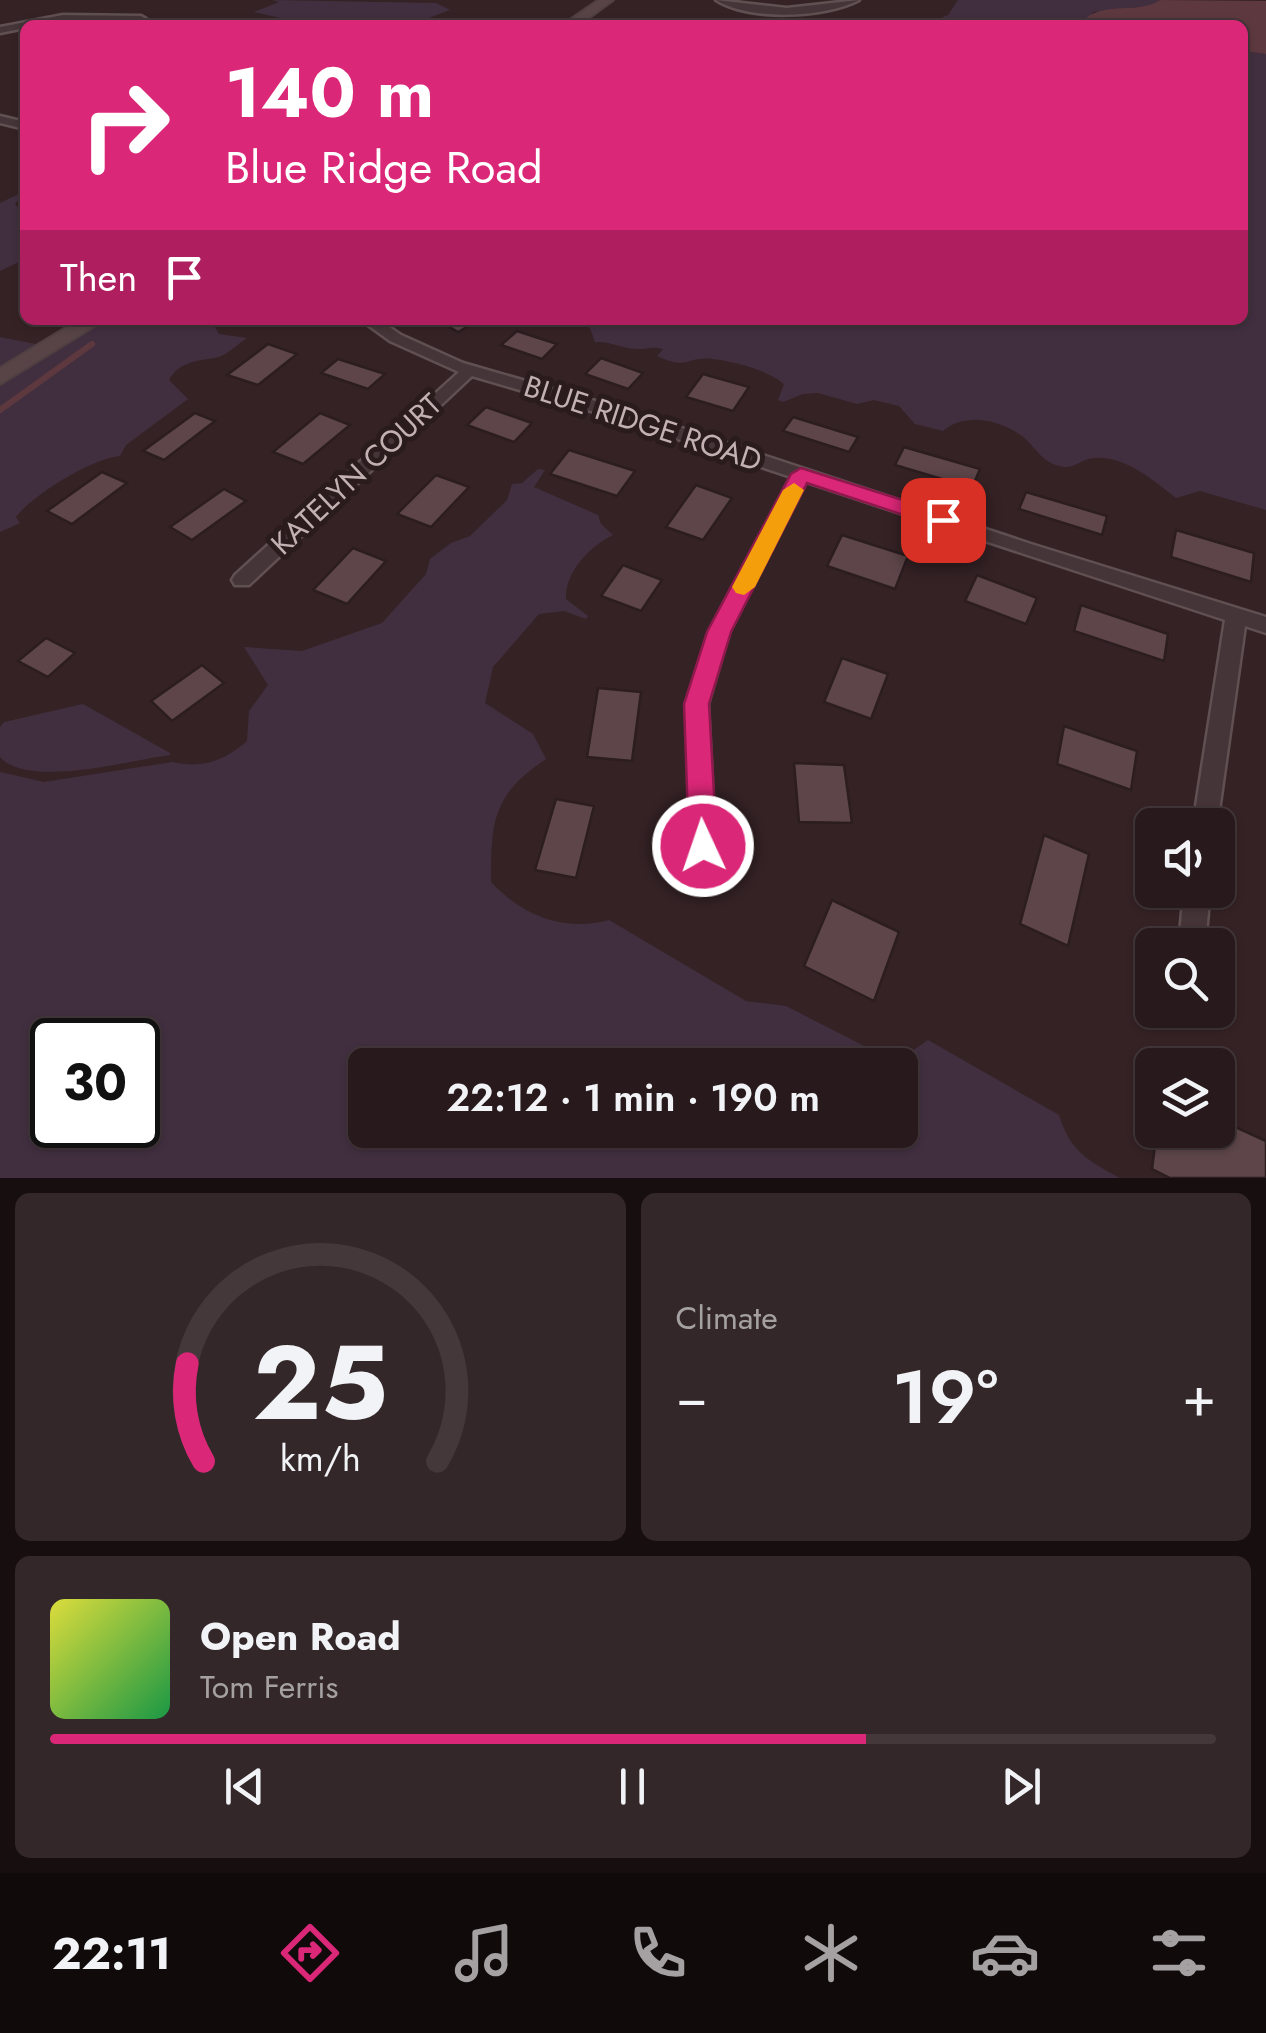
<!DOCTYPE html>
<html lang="en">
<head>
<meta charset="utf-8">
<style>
  :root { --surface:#281a1c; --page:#342729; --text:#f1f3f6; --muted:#a5a1a3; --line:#44383b; --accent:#db2777 }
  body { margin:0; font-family:Jost,sans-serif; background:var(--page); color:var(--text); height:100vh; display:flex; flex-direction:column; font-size:38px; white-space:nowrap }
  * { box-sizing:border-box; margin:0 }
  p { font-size:32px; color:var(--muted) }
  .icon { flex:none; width:55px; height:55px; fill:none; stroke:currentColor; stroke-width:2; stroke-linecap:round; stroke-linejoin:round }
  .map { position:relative; height:1178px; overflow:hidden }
  .details { display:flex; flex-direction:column; gap:15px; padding:15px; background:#160e0f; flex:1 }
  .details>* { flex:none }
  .banner { position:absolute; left:20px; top:20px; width:1228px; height:305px; border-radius:15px; box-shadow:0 2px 8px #0004,0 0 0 2px var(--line); background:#db2777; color:#fff; overflow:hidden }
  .fabs { position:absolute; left:1135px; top:808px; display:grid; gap:20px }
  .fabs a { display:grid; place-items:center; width:100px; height:100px; border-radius:15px; background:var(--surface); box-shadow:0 2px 8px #0004,0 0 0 2px var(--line); font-size:50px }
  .speed { position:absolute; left:30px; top:1018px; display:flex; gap:20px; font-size:50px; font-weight:700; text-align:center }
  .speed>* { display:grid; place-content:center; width:130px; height:130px; border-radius:50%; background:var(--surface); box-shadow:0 2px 8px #0004,0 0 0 2px var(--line); line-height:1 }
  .speed .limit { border:5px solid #111; border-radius:15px; background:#fff; color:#111 }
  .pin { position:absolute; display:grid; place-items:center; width:85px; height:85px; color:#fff; margin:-42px; border-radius:20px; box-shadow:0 5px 15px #0006 }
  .me { position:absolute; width:110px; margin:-55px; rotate:357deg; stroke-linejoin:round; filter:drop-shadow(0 0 8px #0008) }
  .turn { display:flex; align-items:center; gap:35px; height:210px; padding:0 40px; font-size:45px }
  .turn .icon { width:130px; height:130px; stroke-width:2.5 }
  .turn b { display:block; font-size:70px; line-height:85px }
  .then { display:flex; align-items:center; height:95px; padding:0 40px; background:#0003; gap:20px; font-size:38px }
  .big { font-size:75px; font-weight:600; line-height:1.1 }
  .details .widget { flex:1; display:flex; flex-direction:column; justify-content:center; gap:15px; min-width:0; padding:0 35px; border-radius:15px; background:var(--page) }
  .details .dial { align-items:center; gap:0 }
  .dial svg { height:260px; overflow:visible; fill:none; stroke:var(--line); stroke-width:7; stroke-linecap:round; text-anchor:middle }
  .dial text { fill:var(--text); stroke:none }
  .song { display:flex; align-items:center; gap:30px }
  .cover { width:120px; height:120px; border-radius:15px; background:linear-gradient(135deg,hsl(60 70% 55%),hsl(140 70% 35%)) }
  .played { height:10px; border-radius:5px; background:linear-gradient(90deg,var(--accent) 70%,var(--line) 70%) }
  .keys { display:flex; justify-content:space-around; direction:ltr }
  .heat { display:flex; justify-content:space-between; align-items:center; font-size:55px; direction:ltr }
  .details .tiles { flex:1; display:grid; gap:15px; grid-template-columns:1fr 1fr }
  .widget:last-child { grid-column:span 2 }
  .trip { position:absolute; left:348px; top:1048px; width:570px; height:100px; border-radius:15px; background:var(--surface); box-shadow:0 2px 8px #0004,0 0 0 2px var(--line); font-weight:600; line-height:100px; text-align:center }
  .tabs { display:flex; height:160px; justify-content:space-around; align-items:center; background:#100a0b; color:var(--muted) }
  .tabs .icon { width:70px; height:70px }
  .tabs .current { color:var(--accent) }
  .tabs b { font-size:45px; color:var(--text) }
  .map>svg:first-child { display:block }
</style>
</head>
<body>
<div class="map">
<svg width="1266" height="1178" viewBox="0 0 1266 1178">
  <rect width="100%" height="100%" fill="#352225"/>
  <g fill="#412f3f" fill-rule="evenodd">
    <path d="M272,0l164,3 14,7 -21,8 3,7h-32l-21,-6 -26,6h-42l-57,-13 25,-10z"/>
    <path d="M958,0h202l-11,6 -56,6 -3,11 8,2h-174l24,-10z"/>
    <path d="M1243,51l23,3v456l-66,-19 -24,7c-23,-18 -51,-43 -83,-40 -10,1 -19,10 -29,9 -22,-3 -27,-19 -42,-31 -23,-17 -58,-24 -79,-5l-28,-7 -16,-18 -25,-6 -17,4 -39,-11 -15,1 -20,8 -5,-2 6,-16c-17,-14 -48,-22 -71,-25 -28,-3 -23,12 -56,-3l6,-7c-11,-3 -15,0 -26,0 -13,0 -27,-8 -42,-7l-5,-14 -18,-8h670z"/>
    <path d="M25,191l-10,13 10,11v44l-25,12v-68z"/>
    <path d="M96,320h115l8,14 28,4c-8,5 -19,16 -28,19 -19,4 -39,3 -50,23l19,19 -62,46 -6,11c-27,2 -88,39 -104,61l4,6 -20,9v-195l51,10z"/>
    <path d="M538,469l7,1 -11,17 64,28 3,9 12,11c-24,12 -48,37 -47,64l22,17 -2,3 -22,-8 -25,3 -46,53 -8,36 48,31 13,25c-54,36 -55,63 -55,123 32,34 73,50 118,38l137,81 40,5 88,45 31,5 23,-16 131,75c11,36 29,46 61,63h-1120v-406l44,10 128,-20c30,7 52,-1 75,-21l2,-30 19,-26 -24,-38 58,4 80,-28 44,-49 4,-15 21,-16 19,-7 37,-36 5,-16 10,-1zM52,1040h86v85h-86zM900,1065v65h-535v-65z"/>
    <path d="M83,704l87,49v2c-39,5 -142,34 -170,2v-30l4,-5z"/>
  </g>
  <path fill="#5d393f" d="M1160,0l106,1v53l-23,-3 -1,-26h-144l-12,-7c20,-16 53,-4 74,-18z"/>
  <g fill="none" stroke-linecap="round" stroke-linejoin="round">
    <path stroke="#5d393f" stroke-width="6" d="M0,410l92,-66"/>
  </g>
  <g fill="#5d4549" stroke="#2c1d1f" stroke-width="2.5">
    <path d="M438,320h41l-21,12z"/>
    <path d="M517,331l40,13 -15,15 -41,-14z"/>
    <path d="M268,344l29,10 -39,31 -31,-10z"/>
    <path d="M601,358l42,15 -15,16 -43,-15z"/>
    <path d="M338,359l47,15 -17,15 -47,-16z"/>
    <path d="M703,374l46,13 -16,24 -47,-14z"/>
    <path d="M486,407l46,16 -18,19 -47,-17z"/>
    <path d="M195,413l20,8 -51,39 -21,-9z"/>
    <path d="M320,413l30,12 -47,39 -30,-12z"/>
    <path d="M793,417l65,20 -9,15 -66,-21z"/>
    <path d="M904,447l76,22 -8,19 -77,-23z"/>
    <path d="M569,450l66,21 -18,25 -67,-22z"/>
    <path d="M102,472l25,11 -55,41 -25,-13z"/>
    <path d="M436,475l33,12 -38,40 -34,-13z"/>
    <path d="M696,485l36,13 -29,42 -37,-13z"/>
    <path d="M224,489l22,12 -54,39 -22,-13z"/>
    <path d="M1026,492l81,24 -5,19 -83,-26z"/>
    <path d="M1176,530l78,23 -3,29 -80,-25z"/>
    <path d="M842,535l66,21 -13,33 -68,-23z"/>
    <path d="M353,548l33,13 -39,43 -34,-14z"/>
    <path d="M623,565l39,15 -21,31 -40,-15z"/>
    <path d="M977,575l60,23 -11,26 -61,-23z"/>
    <path d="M1081,605l87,29 -4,27 -90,-30z"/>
    <path d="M46,638l29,15 -27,24 -30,-16z"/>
    <path d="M842,658l46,16 -17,45 -47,-17z"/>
    <path d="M202,665l22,18 -52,38 -21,-20z"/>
    <path d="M598,688l43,4 -9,69 -45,-4z"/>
    <path d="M1064,726l73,25 -6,39 -74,-26z"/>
    <path d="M794,763l50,2 8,58 -53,-1z"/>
    <path d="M556,799l38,7 -18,72 -41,-8z"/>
    <path d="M1044,835l45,19 -21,92 -48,-22z"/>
    <path d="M832,900l67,32 -25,69 -70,-35z"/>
    <path d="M1218,1119l48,22v37h-96l-18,-9 5,-39h61z"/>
  </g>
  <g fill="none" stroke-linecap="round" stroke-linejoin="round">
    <g stroke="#605052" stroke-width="5">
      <g id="street">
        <path d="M716,0l71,8 72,-8c-34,18 -110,21 -143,0z"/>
        <path d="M63,15l78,1 5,3 -5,3 -78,-1 -38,4v3l-25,5v-6z"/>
        <path d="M0,116l25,6v7l-25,-6z"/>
        <path d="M361,320h18l22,15 62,28 167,48 401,133 235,73v16l-21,-7 -28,199h-24l32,-205 -419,-138 -77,150 -21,72 7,142 -3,8 -9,3 -9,-3 -3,-8 -5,-142 23,-72 82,-155 -173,-58 -146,-43 -223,209h-14l-3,-5 3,-5 224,-203 -69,-31z"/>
        <path d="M1184,890h26l-5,55h-26z"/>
      </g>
    </g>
    <g stroke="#4f3f41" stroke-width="4">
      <g id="secondary">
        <path d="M599,0h14l-34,25h-16z"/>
        <path d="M79,320h25l-104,64v-16z"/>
      </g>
    </g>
    <use href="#street" fill="#463538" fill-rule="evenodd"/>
    <use href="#secondary" fill="#584446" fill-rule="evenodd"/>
  </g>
  <path fill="#db2777" stroke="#8e194d" stroke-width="2.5" d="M801,468l149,47 3,5 -10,8 -136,-45 -76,149 -22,72 8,142 -4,10 -10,3 -10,-3 -4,-10 -5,-142 23,-72 84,-158z"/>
  <path fill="#f59e0b" d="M794,483l10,7 -49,97 -11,8 -8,-2 -4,-6 51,-97z"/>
  <g text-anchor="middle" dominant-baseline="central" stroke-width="10" stroke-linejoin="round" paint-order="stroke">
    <g font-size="30" fill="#c2b0b2" stroke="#2a1b1d">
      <text transform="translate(643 423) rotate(18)">BLUE RIDGE ROAD</text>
      <text transform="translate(356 474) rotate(-43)">KATELYN COURT</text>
    </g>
  </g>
</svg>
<div class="fabs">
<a><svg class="icon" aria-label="sound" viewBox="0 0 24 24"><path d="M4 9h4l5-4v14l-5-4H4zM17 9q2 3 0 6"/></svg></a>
<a><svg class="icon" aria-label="search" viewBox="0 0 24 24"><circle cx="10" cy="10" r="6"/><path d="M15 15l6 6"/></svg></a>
<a><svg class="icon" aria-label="layers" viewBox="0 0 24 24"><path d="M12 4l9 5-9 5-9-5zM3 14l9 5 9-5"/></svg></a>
</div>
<div class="speed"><div class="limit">30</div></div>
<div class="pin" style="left:943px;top:520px;background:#d93025"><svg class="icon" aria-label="arrive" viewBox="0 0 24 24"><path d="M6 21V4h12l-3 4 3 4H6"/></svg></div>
<svg class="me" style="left:703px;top:846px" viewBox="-20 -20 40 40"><circle r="17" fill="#db2777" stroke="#fff" stroke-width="3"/><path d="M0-11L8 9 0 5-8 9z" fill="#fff"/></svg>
<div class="trip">22:12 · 1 min · 190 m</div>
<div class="banner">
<div class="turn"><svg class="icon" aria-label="right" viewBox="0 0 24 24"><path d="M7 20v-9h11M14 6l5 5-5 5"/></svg><div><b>140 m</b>Blue Ridge Road</div></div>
<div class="then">Then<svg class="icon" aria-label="arrive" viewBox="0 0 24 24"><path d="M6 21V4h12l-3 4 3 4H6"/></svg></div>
</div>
</div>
<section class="details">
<div class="tiles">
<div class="widget dial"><svg viewBox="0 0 100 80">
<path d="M14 69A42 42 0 1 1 86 69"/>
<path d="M14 69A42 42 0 0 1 9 39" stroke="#db2777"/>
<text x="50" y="56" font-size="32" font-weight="700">25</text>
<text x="50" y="72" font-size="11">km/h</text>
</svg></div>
<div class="widget"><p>Climate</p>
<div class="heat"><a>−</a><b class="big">19°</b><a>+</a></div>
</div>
<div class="widget">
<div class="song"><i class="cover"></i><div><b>Open Road</b><p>Tom Ferris</p></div></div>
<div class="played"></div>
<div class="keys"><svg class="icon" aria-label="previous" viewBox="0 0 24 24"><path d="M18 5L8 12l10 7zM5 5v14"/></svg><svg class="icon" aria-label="pause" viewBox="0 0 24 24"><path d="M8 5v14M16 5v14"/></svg><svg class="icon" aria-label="next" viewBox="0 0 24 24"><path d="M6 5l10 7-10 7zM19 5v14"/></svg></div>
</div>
</div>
</section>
<nav class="tabs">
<b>22:11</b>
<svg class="icon current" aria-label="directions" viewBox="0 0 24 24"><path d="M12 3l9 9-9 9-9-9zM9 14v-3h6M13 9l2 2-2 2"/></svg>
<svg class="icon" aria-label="music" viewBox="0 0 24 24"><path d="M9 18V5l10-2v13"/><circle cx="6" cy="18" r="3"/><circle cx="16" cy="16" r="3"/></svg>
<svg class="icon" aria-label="phone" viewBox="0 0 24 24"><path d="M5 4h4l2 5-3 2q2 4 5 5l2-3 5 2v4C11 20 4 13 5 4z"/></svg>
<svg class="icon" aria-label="climate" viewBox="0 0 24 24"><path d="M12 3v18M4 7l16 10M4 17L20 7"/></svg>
<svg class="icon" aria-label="car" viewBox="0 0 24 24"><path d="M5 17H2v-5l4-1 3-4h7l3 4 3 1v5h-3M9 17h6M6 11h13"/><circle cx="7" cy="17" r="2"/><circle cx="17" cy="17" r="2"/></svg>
<svg class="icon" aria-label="filters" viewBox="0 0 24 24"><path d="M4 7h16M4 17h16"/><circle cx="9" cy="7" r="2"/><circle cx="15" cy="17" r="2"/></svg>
</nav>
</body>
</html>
